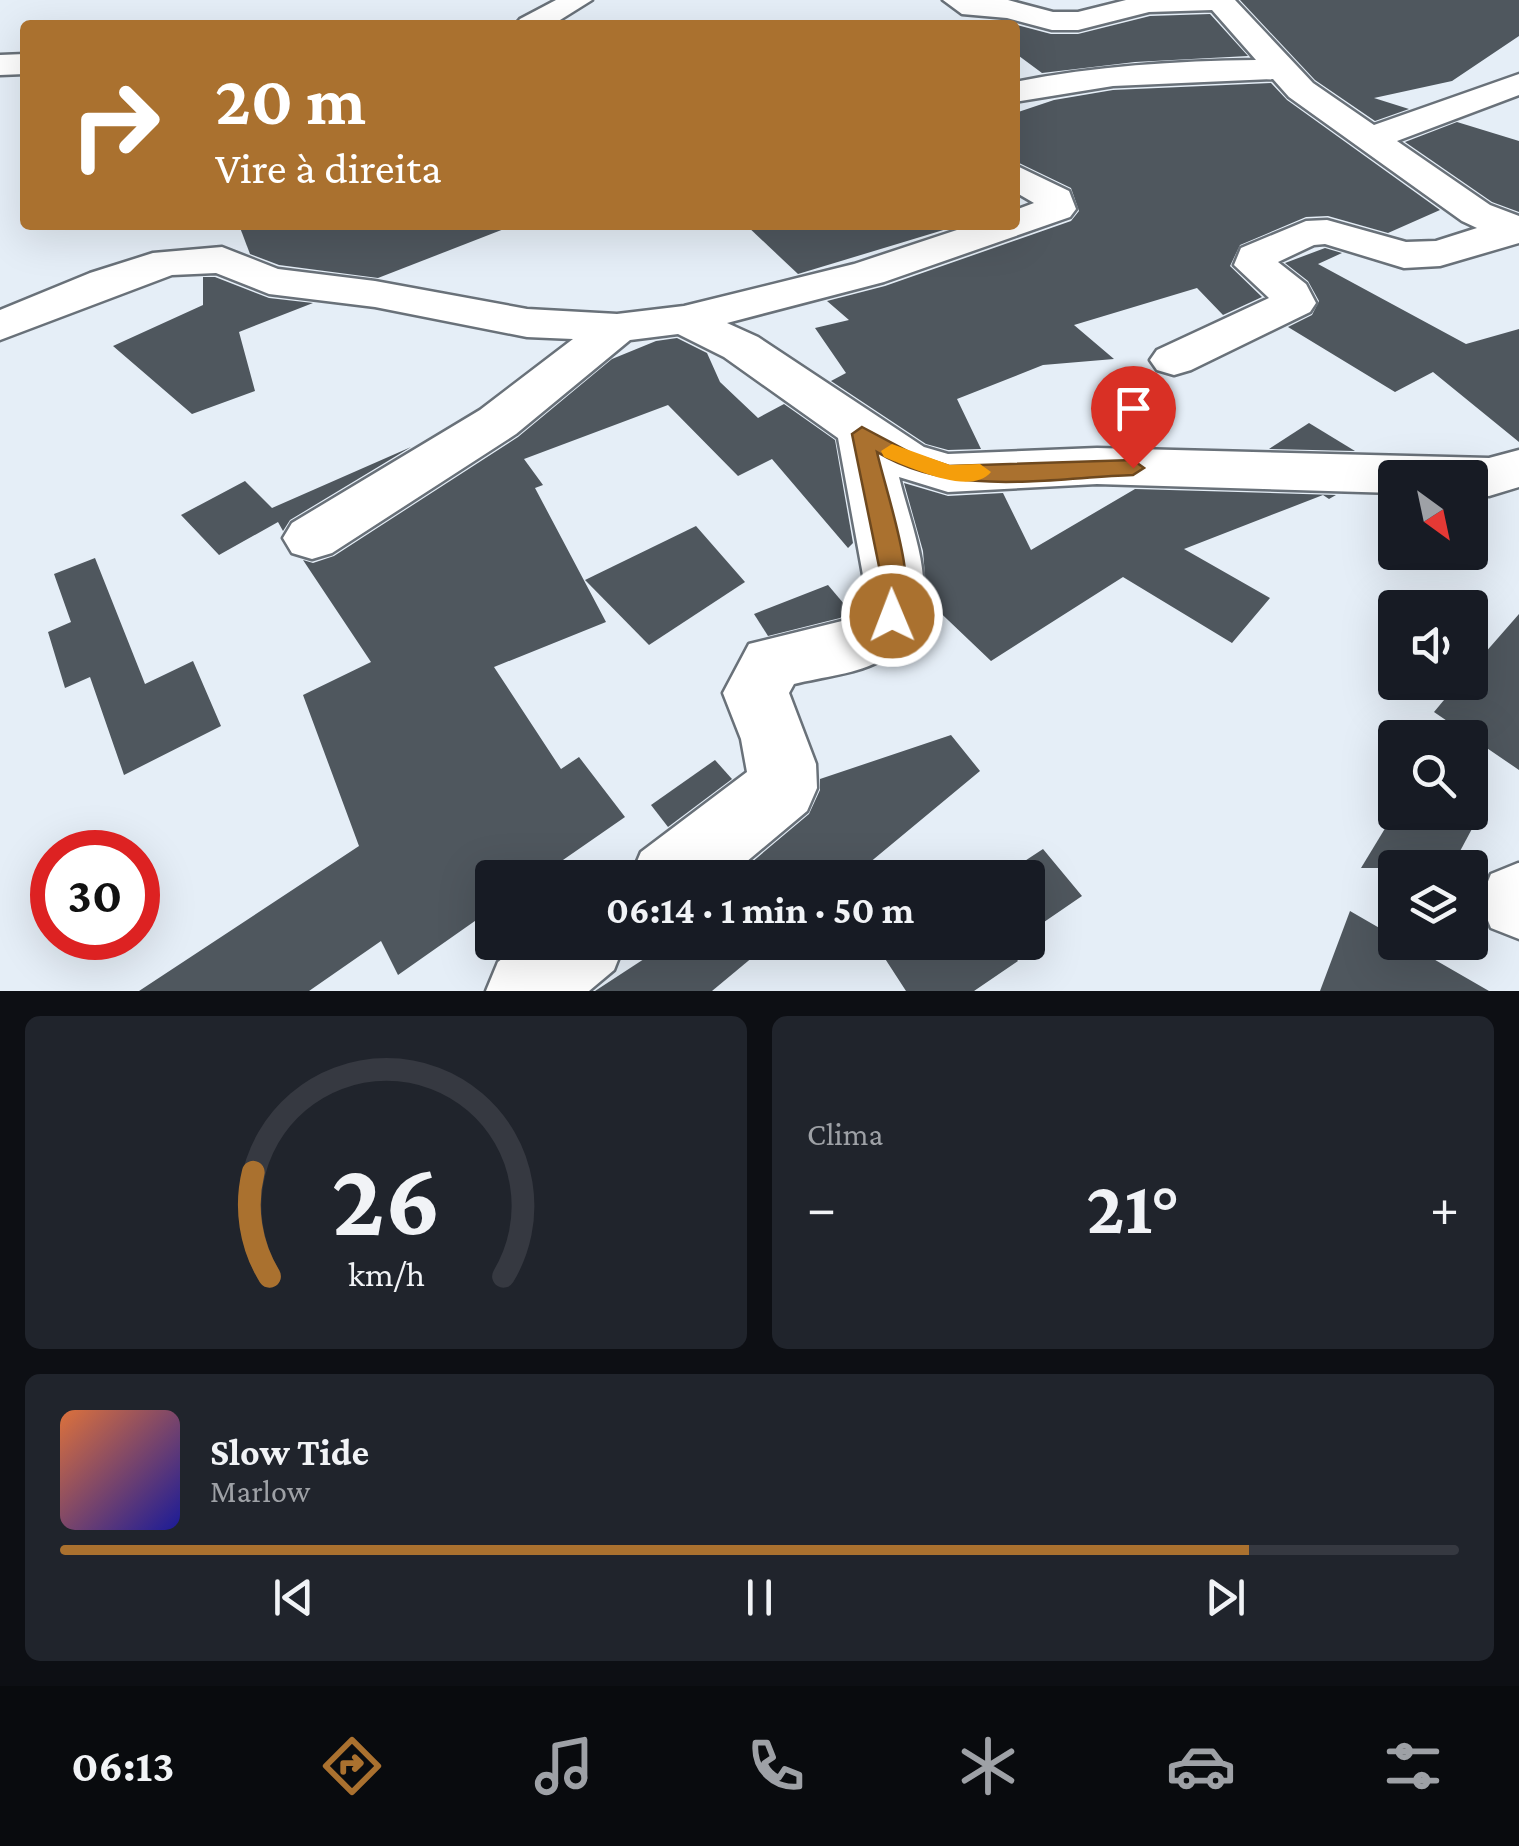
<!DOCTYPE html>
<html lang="pt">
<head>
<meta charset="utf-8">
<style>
  :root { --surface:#171b24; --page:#20242c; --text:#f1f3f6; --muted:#9ea1a6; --line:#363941; --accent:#aa712f }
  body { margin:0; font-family:"Crimson Pro",serif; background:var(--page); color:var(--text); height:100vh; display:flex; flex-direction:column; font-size:38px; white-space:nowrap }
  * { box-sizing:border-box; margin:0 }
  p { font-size:32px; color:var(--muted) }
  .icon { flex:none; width:55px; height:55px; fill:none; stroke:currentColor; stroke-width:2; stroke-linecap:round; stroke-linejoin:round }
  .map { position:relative; height:991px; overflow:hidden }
  .panel { display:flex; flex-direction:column; gap:25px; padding:25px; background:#0d0f14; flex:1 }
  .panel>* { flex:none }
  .hud { position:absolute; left:20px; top:20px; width:1000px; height:210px; border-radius:10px; box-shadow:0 10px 40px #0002; background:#aa712f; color:#fff; overflow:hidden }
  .needle { width:65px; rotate:147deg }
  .tools { position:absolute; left:1378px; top:460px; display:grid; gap:20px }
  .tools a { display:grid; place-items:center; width:110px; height:110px; border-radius:10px; background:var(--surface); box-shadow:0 10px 40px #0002; font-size:50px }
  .speed { position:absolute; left:30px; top:830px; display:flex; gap:20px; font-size:50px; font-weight:700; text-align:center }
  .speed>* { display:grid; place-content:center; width:130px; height:130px; border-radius:50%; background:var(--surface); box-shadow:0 10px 40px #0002; line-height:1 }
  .speed .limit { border:15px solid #d22; background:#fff; color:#111 }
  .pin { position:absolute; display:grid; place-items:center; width:85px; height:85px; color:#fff; margin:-102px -42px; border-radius:50% 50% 50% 0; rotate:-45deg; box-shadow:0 0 10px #0007 }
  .pin .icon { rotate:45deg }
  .me { position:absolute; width:110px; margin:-55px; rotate:359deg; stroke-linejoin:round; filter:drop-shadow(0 0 8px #0008) }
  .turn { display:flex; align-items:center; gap:35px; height:210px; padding:0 30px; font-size:45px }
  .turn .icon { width:130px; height:130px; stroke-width:2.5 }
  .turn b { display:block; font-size:70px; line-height:85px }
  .big { font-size:75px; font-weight:700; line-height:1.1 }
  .panel .card { flex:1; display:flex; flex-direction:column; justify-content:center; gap:15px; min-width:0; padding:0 35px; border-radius:15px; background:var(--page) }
  .panel .dial { align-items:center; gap:0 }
  .dial svg { height:260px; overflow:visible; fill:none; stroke:var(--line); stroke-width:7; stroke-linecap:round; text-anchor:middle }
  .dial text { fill:var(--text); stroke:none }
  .song { display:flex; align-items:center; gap:30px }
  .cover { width:120px; height:120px; border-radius:15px; background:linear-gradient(135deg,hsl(20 70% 55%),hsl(240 70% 35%)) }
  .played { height:10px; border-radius:5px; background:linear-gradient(90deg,var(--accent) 85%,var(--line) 85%) }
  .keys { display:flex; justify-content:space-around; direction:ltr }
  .heat { display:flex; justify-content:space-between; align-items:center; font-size:55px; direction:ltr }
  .panel .tiles { flex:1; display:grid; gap:25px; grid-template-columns:1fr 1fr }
  .card:last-child { grid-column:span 2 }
  .trip { position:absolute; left:475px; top:860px; width:570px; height:100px; border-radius:10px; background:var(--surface); box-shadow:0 10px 40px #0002; font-weight:700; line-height:100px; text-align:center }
  .tab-bar { display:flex; height:160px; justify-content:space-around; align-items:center; background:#090b0e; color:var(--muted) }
  .tab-bar .icon { width:70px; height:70px }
  .tab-bar .current { color:var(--accent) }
  .tab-bar b { font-size:45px; color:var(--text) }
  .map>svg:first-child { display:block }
</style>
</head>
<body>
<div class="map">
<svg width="1519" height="991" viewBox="0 0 1519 991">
  <rect width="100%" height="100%" fill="#e5eef7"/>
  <g fill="#4f575e">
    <path d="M1240,0h279v36l-67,45 -78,17 35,11 -34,12 -60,-41z"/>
    <path d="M1210,14l38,42 -113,6 -93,11 -27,-20v-28l-42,-3h33l45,12h27l72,-18z"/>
    <path d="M1271,83l16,17 153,110 -52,23 -60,-17 -22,1 -66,28 -10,21 32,31 -39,18 -26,-27 -123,37 40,34 -71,6 -86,34 24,50 -33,1 -22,-6 -95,-63 15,-8 -31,-45 34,-8 -22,-19 58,-15 186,-65 8,-10 -8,-23 -56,-27v-48l39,-13 59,-10z"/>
    <path d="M1457,122l62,19v71l-27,-10 -87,-60z"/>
    <path d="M239,225h264l1,4 -126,49 -99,-13 -29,-11z"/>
    <path d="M746,225h214l-162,49z"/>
    <path d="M1325,248l17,5 -24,11 148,80 53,-15v113l-86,-70 -38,20 -107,-65 24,-12 7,-14 -11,-20 -23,-18z"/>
    <path d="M203,277h12l54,21 44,5 -74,29 16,59 -63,23 -79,-68 90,-41z"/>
    <path d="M677,338l30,15 13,29 38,36 26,-14 51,36 18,103 -5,5 -76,-89 -34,17 -70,-71 -144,54 19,26 -8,3 71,134 -112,45 67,102 18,-12 46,60 -88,61h-45v31l-94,66 -17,-34 -72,50h-170l220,-145 -56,-151 68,-33 -68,-102 10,3 21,-7 184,-119 94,-78 44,-18z"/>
    <path d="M1309,423l46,28 -86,-2z"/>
    <path d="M411,447l-121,73 -7,11 -5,-9 -59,33 -38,-40 64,-34 27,27z"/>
    <path d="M904,483l44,13 55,-3 28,57 104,-61 201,6 -7,4 -6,-4 -139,54 86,49 -38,45 -109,-66 -132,84 -64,-61 -4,-49z"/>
    <path d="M696,526l49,56 -96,63 -64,-65z"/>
    <path d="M95,558l50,126 48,-23 28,65 -97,49 -34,-98 -25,11 -17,-56 23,-10 -17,-48z"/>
    <path d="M828,585l22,26 -10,7 -72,18 -14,-22z"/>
    <path d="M1519,614v156l-85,-58 25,-30h11v-12z"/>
    <path d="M951,735l29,36 -129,107h-118l76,-64 11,-24v-11z"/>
    <path d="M715,760l17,19 -64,48 -17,-22z"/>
    <path d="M1395,812h86l-30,56h-90z"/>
    <path d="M1043,849l39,47 -54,37v-55h-29z"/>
    <path d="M1350,911l45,26v5h9l85,49h-169z"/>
    <path d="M670,942h101l-59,49h-117z"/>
    <path d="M899,942h114l-6,5 11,14 -44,30h-68l-24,-37z"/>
  </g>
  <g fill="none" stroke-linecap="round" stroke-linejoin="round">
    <g stroke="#697179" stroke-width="5">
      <g id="minor">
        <path d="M556,0h36l-40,25h-37l5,-6z"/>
        <path d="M943,0h65l45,12h25l48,-12h109l78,83 61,42 145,-51v21l-122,46 93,64 29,11v27l-79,23 -36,2 -79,-24 -11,1 -36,17 28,22 10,19 -6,9 -119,58 -17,5 -17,-5 -7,-10 7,-10 112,-52 -35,-33 7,-17 65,-27 21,-1 79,22 30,-1 41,-13 -15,-7 -173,-124 -16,-18 -160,7 -98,16v-20c80,-16 160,-21 241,-22l-44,-50 -63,2 -71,18h-26l-45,-12 -45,-4z"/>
        <path d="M25,54v20l-25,1v-20z"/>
        <path d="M1015,165l54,26 7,18 -6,8 -186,65 -157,41 31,14 166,110 24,7 149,-6 392,10 30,-8v37l-30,9 -19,-1v-17h-75v15l-298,-9 -149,8 -49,-15c15,63 54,140 -16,182 -24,15 -62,18 -89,25l-5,9 27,71 1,24 -10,23 -80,67h-97l11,-26 106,-80 -6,-33 -18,-46 26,-49 93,-23 21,-16 2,-19 -27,-148 -114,-81 -46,-23 -48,6 -114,94 -184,119 -20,6 -20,-6 -9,-15 9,-15 188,-113 93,-71 -46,-2 -152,-30 -106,-13 -53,-21 -44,2 -172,65v-30l90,-37 63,-20 69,-6 56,22 97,12 152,28 90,5 67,-8 170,-42 118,-39h43v-15l19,-7 -19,-11z"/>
        <path d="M1518,863h1v76l-28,-11 -11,-27 11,-27z"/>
        <path d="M523,942h102l-11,28 -25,21h-103l12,-29z"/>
      </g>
    </g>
    <use href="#minor" fill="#fff" fill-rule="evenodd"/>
  </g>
  <path fill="#aa712f" stroke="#6e491f" stroke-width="2.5" d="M862,427l51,27 36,12 184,-6 11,8 -11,7c-84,3 -181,23 -256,-23 9,41 43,134 24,171h-18l-4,-7 4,-30 -31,-152z"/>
  <path fill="#f59e0b" d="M892,444l58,21 30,-1 11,8c-21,25 -81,-5 -107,-15l-3,-6z"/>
</svg>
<div class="tools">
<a><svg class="needle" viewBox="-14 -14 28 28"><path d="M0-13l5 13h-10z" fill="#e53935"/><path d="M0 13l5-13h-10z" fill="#9ea1a6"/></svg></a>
<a><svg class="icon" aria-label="sound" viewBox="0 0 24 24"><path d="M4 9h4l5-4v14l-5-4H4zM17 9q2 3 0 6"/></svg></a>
<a><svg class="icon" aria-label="search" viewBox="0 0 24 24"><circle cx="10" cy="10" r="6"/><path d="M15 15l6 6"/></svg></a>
<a><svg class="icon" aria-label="layers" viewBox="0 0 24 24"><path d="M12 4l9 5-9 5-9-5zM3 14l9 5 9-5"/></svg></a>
</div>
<div class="speed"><div class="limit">30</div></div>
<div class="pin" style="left:1133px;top:468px;background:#d93025"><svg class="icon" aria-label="arrive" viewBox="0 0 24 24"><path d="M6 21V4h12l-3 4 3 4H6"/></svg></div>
<svg class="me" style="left:892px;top:616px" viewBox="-20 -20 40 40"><circle r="17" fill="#aa712f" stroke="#fff" stroke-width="3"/><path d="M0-11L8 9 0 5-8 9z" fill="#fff"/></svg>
<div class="trip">06:14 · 1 min · 50 m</div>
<div class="hud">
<div class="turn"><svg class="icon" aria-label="right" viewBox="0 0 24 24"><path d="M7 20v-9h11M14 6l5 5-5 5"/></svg><div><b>20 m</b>Vire à direita</div></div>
</div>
</div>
<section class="panel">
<div class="tiles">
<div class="card dial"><svg viewBox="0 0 100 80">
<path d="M14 69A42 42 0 1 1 86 69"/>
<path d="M14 69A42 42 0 0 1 9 37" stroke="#aa712f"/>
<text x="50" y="56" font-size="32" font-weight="700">26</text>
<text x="50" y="72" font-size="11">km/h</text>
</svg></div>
<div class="card"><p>Clima</p>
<div class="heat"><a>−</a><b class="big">21°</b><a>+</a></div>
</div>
<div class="card">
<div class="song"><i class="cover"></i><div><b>Slow Tide</b><p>Marlow</p></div></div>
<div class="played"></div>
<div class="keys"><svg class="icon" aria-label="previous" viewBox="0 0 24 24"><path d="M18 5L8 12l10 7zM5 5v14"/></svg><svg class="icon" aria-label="pause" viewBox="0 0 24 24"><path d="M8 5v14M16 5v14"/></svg><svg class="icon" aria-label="next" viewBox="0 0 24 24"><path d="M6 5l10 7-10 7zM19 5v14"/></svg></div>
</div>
</div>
</section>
<nav class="tab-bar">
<b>06:13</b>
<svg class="icon current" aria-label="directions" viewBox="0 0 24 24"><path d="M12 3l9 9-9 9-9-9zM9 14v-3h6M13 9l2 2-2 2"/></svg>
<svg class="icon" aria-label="music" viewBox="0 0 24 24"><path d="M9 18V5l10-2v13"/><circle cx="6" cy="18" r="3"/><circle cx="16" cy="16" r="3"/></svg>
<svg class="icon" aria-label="phone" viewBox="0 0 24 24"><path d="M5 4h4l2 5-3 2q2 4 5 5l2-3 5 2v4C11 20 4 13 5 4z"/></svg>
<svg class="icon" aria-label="climate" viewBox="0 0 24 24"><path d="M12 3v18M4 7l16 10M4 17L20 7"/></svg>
<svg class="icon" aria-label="car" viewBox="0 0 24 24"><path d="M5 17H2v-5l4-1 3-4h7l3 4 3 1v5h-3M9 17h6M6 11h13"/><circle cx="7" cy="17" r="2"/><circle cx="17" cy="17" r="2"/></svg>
<svg class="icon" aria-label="filters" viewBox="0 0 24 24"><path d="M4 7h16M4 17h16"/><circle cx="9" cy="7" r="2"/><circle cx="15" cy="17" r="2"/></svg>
</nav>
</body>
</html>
